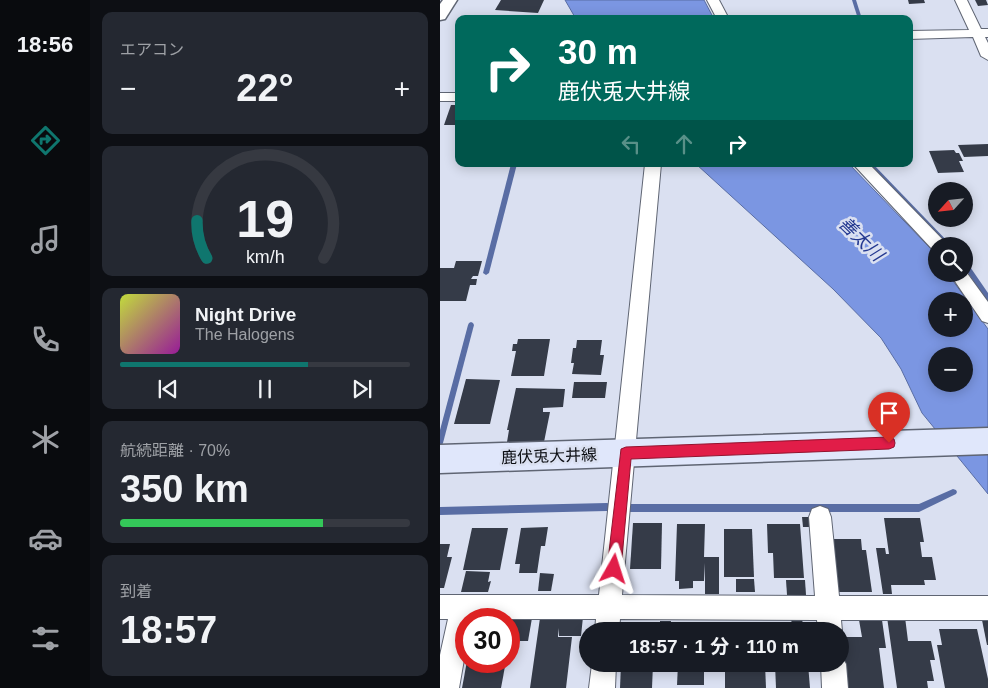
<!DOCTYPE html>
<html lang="ja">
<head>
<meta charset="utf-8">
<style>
  :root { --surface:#171b24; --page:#242831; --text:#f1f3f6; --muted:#9ea1a6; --line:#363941; --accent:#0f766e }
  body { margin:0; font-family:Arial,"Noto Sans JP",sans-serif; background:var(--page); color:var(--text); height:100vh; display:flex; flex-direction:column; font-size:19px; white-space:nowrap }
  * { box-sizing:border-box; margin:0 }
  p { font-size:16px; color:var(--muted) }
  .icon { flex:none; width:28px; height:28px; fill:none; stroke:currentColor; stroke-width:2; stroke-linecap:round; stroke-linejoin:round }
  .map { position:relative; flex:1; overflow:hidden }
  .side { display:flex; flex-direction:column; gap:12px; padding:12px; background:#0d0f14; width:350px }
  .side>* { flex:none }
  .top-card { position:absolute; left:15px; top:15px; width:458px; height:152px; border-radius:10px; box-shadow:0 2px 12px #0003; background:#00695c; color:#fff; overflow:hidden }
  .needle { width:32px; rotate:243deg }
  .tools { position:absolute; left:488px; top:182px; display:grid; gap:10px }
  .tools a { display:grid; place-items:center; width:45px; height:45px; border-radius:50%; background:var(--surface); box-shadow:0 2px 12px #0003; font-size:25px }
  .speed { position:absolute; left:15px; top:608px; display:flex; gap:10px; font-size:25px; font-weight:700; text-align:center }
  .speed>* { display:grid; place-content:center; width:65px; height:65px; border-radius:50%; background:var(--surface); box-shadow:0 2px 12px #0003; line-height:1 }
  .speed .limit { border:8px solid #d22; background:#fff; color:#111 }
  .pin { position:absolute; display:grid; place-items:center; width:42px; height:42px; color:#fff; margin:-51px -21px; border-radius:50% 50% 50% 0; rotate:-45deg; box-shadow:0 0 5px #0007 }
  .pin .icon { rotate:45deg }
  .me { position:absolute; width:55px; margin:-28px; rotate:6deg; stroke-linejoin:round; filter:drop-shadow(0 0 4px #0008) }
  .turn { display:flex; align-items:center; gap:18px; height:105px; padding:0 20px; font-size:22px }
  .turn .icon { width:65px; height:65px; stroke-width:2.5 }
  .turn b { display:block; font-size:35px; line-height:42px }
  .lanes { display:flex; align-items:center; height:48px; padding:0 20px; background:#0003; justify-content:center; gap:25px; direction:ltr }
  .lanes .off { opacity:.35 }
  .big { font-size:38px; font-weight:700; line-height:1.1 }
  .side .card { flex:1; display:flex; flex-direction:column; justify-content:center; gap:8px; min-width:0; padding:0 18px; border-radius:10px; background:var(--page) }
  .side .dial { align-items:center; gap:0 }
  .dial svg { height:130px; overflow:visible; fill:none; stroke:var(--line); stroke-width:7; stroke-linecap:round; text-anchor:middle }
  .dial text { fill:var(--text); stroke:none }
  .song { display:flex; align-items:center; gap:15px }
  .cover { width:60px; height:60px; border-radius:8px; background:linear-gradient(135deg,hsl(70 70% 55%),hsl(300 70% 35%)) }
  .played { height:5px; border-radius:2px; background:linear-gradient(90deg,var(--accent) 65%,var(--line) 65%) }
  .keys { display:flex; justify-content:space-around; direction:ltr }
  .heat { display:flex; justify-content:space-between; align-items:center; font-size:28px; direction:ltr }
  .charge { height:8px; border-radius:4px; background:linear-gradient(90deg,#34c759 70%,var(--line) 0) }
  .trip { position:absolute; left:139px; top:622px; width:270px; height:50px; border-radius:25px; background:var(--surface); box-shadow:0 2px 12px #0003; font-weight:700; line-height:50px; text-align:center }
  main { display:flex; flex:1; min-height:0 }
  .tab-bar { display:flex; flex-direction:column; width:90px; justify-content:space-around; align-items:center; background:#090b0e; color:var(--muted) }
  .tab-bar .icon { width:35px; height:35px }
  .tab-bar .on { color:var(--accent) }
  .tab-bar b { font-size:22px; color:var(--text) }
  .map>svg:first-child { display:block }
</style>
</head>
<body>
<main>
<nav class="tab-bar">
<b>18:56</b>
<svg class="icon on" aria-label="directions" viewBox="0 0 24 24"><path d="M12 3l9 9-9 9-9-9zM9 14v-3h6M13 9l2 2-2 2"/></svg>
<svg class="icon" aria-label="music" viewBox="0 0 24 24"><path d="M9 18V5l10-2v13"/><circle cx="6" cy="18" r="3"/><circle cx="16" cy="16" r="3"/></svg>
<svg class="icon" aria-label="phone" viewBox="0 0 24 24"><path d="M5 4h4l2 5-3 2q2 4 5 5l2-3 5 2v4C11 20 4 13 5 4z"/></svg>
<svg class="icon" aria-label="climate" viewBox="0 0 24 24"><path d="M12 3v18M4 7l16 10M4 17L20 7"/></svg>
<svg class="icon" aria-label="car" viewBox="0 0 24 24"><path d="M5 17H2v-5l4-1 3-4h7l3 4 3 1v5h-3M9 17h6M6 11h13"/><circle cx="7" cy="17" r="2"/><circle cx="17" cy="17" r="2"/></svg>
<svg class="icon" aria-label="filters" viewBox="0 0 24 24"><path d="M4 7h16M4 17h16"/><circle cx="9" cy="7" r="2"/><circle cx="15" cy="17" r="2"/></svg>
</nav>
<section class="side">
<div class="card"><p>エアコン</p>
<div class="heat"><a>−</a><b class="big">22°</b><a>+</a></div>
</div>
<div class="card dial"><svg viewBox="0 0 100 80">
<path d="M14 69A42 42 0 1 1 86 69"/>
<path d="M14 69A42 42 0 0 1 8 46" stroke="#0f766e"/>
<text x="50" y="56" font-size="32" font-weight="700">19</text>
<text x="50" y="72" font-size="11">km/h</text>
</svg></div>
<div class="card">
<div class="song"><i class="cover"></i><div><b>Night Drive</b><p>The Halogens</p></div></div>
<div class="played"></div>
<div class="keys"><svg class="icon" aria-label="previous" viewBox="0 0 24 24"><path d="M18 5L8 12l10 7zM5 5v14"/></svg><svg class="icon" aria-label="pause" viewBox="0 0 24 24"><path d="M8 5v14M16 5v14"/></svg><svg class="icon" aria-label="next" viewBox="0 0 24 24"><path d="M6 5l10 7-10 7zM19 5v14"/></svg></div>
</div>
<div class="card"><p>航続距離 · 70%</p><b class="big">350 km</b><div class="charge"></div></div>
<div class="card"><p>到着</p><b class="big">18:57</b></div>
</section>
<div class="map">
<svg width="548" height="688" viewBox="0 0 548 688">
  <rect width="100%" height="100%" fill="#dae0f1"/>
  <g fill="#7b96e2" stroke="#596da4" fill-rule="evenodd">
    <path d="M125,0h139l10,19h-138z"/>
    <path d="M256,164h153l82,85 5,8v17h12l40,55v165l-66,-81 -21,-44 -20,-31 -48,-49zM496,301h28v28h-28zM496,356h28v28h-28z"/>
  </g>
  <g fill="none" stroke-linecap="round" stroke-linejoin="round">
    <g fill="#596da4" fill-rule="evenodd">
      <path d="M412,0h4l6,19h-4z"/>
      <path d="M71,164h6l-28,109 -3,2 -3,-2z"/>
      <path d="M428,164h5l79,82h-6z"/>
      <path d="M524,261h2l22,32v7h-2l-22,-33z"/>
      <path d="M31,322l2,1 1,2 -31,118 -1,2 -2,1v-16l28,-105 1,-2z"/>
      <path d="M513,489l3,1 1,2 -1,2 -37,18h-290l-3,-1 -1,-3 1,-3 3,-1h290z"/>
      <path d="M167,503l3,1 1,3 -1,3 -3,1 -167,4v-8z"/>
    </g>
  </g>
  <g fill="#353b48">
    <path d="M61,0h43l-6,13 -43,-3z"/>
    <path d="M468,0h16l1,3 -16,1z"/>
    <path d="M535,0h11l2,5 -10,1z"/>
    <path d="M11,105h8v20h-15z"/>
    <path d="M548,144v12l-24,1 -6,-12z"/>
    <path d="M514,150l2,3h3l4,8h-4l5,11 -26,1 -9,-22z"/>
    <path d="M16,261h26l-4,15h-5l-2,3h6l-1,6h-6l-4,16h-26v-33h14z"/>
    <path d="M78,339h32l-6,37h-33l5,-25h-4l1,-7h4z"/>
    <path d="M137,340h25l-2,15h4l-3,20 -29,-1 2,-11h-3l2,-15h3z"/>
    <path d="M26,379l34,1 -10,44h-36z"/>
    <path d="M134,382h33l-2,16h-33z"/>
    <path d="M76,388l49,1 -2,18 -20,1v4h7l-6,30h-37l2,-12h-2z"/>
    <path d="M362,517h10l1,10h-10z"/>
    <path d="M444,518h36l4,24h-4l2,15h10l4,23h-12l1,5h-34l1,9h-9l-7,-46h9l1,6h3z"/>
    <path d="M193,523h29l-1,46h-31z"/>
    <path d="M237,524h28l-1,33h15v37h-14v-31l-1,18h-11v7l-14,1v-8h-4z"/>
    <path d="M327,524h33l4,54h-30l-1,-25h-5z"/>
    <path d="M108,527l-3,19h-4l-4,27h-18l1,-9h-5l6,-36z"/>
    <path d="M32,528h36l-8,42h-37z"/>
    <path d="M284,529h28l2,48h-30z"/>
    <path d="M392,539h29l1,11h4l6,42h-34z"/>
    <path d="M0,544h10l-3,13h5l-8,31h-4z"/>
    <path d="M26,571l24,1 -2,10 3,-1 -3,11h-27z"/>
    <path d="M100,573l14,1 -3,17h-13z"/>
    <path d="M296,579h18l1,13h-19z"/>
    <path d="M346,580h19l1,15h-19z"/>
    <path d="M143,617l-2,19h-22l-1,-8v9h14l-6,51h-36l10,-70z"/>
    <path d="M351,617h11l1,10h-11z"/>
    <path d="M447,617h18l3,24h23l4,19h-5l4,21h-7l1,7h-31z"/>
    <path d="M69,618h23l-4,23h-19z"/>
    <path d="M419,620h23l4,28h-7l5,40h-38l-5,-51h21z"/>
    <path d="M542,620h6v25h-1z"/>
    <path d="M220,621h11l-1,10h-10z"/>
    <path d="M247,623h24v8h-37v-3h13z"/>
    <path d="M318,623h12v8h-11z"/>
    <path d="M499,629h38l11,50v9h-43l-8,-43h5z"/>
    <path d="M27,661h39l-5,27h-39z"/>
    <path d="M181,664h32l-1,24h-32z"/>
    <path d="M238,664h26v21h-27z"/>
    <path d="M285,664h40l1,24h-41z"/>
    <path d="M335,664h33l2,24h-34z"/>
  </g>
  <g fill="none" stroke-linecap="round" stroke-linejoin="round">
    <g stroke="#5f6573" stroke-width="2">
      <g id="minor">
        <path d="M267,0h12l10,19h-12z"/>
        <path d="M515,0h12l14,29h7v8h-3l3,6v17l-7,-4 -8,-19 -64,2v-8l60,-1z"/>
        <rect x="0" y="93" width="19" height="8"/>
        <path d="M205,164h16l-39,431 193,1 -6,-79 3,-8 8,-3 8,3 3,8 8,79h149v24h-147l1,11 -2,5v-5h-22l-1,-11 -197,-1 -1,12h-24l1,-12h-130v29l-7,40h-19v-33l8,-36h-8v-24h159z"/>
        <path d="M413,164h16l76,78 2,4h-11v5l-3,-1z"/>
        <path d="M524,269l24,33v21l-6,-2 -32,-47h14z"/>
        <path d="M400,654l6,10 2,24h-26l-1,-24h19z"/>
        <path d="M152,664h24l-1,24h-26z"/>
      </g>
    </g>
    <g stroke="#5f6573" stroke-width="3">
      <path id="tertiary" d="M3,0h14l-12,19 -5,1v-16z"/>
    </g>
    <g stroke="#5f6573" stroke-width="3">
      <path id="secondary" d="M548,428v26l-548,19v-28z"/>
    </g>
    <use href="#minor" fill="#fff" fill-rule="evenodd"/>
    <use href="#tertiary" fill="#fff" fill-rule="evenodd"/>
    <use href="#secondary" fill="#e0e7fb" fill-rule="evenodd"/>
  </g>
  <path fill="#e11d48" stroke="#92132f" d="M449,437l5,2 1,4 -1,4 -5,2 -258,10 -10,110 -2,5 -5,2 -5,-2 -2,-5 14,-120 5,-2z"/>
  <g text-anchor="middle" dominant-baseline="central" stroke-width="5" stroke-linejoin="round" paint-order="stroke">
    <g font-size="16" fill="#0b0d12" stroke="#dae0f1">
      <text transform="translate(109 456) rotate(-2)">鹿伏兎大井線</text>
    </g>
    <g font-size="18" font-style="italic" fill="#233890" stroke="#dae0f1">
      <text transform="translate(421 239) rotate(44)">善太川</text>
    </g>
  </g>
</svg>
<div class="tools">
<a><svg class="needle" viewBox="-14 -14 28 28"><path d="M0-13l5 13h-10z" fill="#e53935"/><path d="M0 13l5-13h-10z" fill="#9ea1a6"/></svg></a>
<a><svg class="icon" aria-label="search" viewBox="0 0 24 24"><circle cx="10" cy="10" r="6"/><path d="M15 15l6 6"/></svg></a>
<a>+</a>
<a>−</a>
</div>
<div class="speed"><div class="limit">30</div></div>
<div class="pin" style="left:449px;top:443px;background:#d93025"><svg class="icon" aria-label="arrive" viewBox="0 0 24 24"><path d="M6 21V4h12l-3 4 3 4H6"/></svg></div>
<svg class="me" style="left:174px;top:569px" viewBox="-20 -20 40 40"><path d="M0-17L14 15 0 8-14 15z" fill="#e11d48" stroke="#fff" stroke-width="4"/></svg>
<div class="trip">18:57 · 1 分 · 110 m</div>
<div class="top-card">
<div class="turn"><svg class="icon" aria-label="right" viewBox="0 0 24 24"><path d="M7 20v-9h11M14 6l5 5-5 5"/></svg><div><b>30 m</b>鹿伏兎大井線</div></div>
<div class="lanes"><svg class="icon off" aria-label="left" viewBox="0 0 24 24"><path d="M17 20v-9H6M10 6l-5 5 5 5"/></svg><svg class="icon off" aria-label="ahead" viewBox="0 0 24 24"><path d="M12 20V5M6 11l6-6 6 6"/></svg><svg class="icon" aria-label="right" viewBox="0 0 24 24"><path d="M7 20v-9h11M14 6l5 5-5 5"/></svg></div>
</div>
</div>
</main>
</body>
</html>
